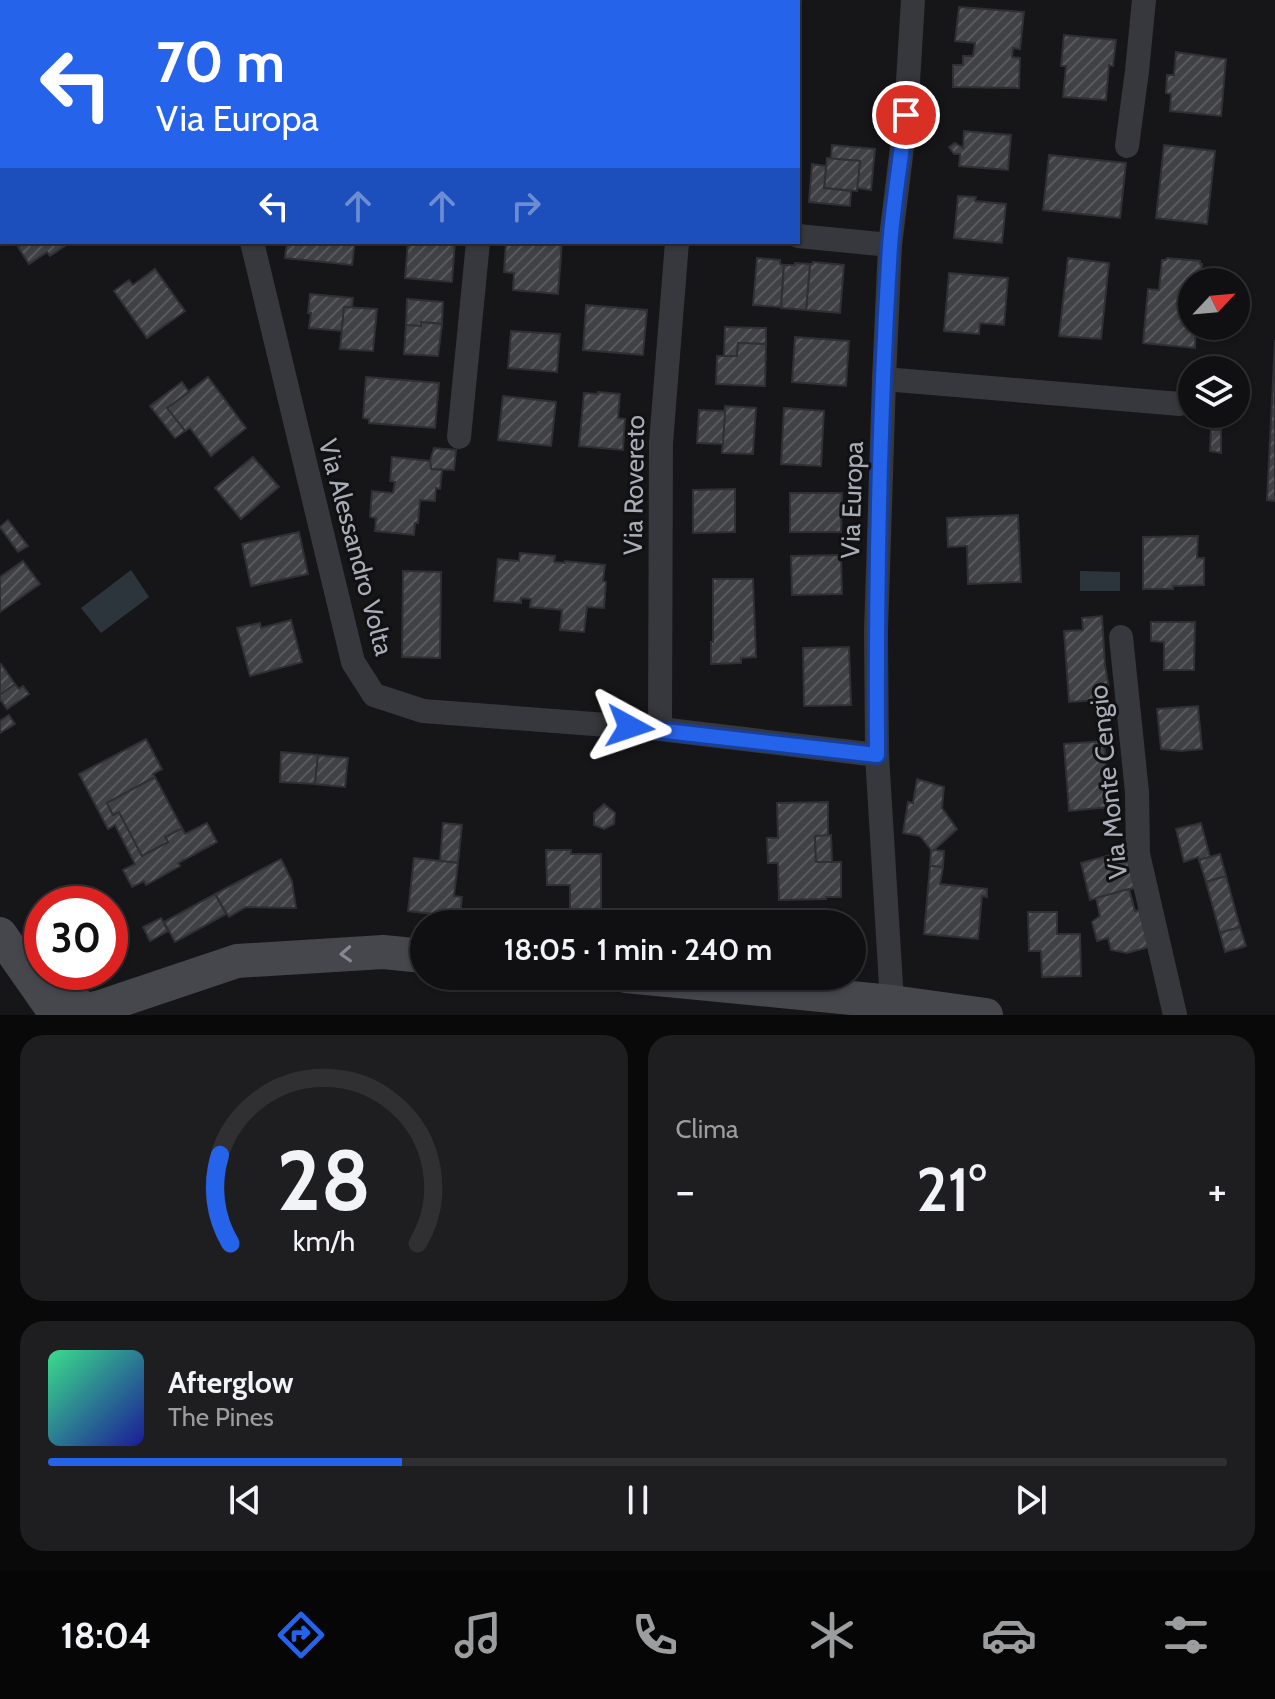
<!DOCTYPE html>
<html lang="it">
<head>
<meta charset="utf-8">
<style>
  :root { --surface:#101012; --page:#1e1e20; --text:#f1f3f6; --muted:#9c9d9f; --line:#303032; --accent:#2563eb }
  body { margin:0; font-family:Cabin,sans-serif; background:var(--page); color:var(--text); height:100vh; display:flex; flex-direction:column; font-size:30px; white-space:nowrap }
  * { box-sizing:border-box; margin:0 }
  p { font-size:26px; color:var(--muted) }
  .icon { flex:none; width:44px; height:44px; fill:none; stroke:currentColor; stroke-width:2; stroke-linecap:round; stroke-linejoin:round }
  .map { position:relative; height:1015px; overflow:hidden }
  .side { display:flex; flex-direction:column; gap:20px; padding:20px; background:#09090a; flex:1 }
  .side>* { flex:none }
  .hud { position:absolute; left:0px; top:0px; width:800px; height:244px; box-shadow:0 2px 6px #0004,0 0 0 2px var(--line); background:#2563eb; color:#fff; overflow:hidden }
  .needle { width:52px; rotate:64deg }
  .controls { position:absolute; left:1178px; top:268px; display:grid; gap:16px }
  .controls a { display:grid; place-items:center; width:72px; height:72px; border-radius:50%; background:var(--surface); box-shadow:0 2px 6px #0004,0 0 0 2px var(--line); font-size:40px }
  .speed { position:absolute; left:24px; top:886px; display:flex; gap:16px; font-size:40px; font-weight:700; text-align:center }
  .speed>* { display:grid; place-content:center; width:104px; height:104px; border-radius:50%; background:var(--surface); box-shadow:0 2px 6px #0004,0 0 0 2px var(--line); line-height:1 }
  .speed .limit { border:12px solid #d22; background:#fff; color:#111 }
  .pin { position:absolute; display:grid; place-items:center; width:68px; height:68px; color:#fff; margin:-34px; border:4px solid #fff; border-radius:50%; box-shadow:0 2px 8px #0007 }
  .me { position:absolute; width:88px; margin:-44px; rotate:95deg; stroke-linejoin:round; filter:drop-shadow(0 0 6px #0008) }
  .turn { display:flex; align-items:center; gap:28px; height:168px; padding:0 24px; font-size:36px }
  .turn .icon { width:104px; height:104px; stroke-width:2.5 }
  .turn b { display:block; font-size:56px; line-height:68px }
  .lanes { display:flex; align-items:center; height:76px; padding:0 24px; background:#0003; justify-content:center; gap:40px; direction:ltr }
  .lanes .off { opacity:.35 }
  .big { font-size:60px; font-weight:600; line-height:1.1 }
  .side .tile { flex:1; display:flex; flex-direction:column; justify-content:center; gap:12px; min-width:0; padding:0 28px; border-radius:24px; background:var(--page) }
  .side .dial { align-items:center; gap:0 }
  .dial svg { height:208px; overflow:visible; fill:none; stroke:var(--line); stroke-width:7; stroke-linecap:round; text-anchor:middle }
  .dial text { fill:var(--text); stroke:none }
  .song { display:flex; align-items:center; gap:24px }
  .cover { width:96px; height:96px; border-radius:12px; background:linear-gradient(135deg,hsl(150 70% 55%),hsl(240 70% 35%)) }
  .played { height:8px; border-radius:4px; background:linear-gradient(90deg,var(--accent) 30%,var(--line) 30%) }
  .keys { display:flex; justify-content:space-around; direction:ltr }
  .heat { display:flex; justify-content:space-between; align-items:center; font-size:44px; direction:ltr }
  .side .tiles { flex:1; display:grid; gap:20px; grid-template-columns:1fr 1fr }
  .tile:last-child { grid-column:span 2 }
  .trip { position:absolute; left:410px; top:910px; width:456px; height:80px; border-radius:40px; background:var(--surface); box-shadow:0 2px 6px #0004,0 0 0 2px var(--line); font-weight:600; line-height:80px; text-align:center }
  .dock { display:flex; height:128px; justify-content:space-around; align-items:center; background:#060607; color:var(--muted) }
  .dock .icon { width:56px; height:56px }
  .dock .selected { color:var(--accent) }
  .dock b { font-size:36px; color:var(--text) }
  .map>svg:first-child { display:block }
</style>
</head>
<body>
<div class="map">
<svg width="1275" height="1015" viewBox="0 0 1275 1015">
  <defs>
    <pattern id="building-hatch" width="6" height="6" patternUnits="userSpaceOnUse" patternTransform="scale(2)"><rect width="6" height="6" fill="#404145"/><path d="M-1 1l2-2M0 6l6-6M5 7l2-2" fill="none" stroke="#595a5e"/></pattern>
  </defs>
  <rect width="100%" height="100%" fill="#161618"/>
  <g fill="#2c353c">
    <path d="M131,570l18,27 -48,36 -20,-25z"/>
    <path d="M1080,571l40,1v19h-40z"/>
  </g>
  <g fill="url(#building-hatch)" stroke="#303034" stroke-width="2">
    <path d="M959,7l65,5 -4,37 -7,-1 -1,9 8,1 -1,30 -66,-1v-22h10v-9h10l2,-13 -20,-2z"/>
    <path d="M1064,35l52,5 -3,26 -4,-1 -3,35 -43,-3 3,-31h-5z"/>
    <path d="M1176,52l50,7 -5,57 -51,-5 1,-17 -5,-1 1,-18h7z"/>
    <path d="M964,131l47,4 -3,35 -49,-4 1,-12h-6l-5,-7 6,-4 8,5z"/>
    <path d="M832,145l43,4 -4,41 -14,-2 3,-27 -29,-2z"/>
    <path d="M1164,145l51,6 -8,73 -51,-6z"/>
    <path d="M1049,155l77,8 -6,55 -77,-8z"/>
    <path d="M827,158l33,3 -3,30 -33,-3z"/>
    <path d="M812,164l14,2 -2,22 27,3 -1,15 -41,-4z"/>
    <path d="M958,196l18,1 -1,4 31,3 -4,39 -48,-5z"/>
    <path d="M19,242h52l-21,14 -3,-4 -18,12 -11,-17 3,-2z"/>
    <path d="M287,242h68l-3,23 -67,-7z"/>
    <path d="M408,242h47l-3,40 -47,-4z"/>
    <path d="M506,242h56l-4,52 -45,-4 1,-17 -10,-1z"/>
    <path d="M757,258l23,2v4l4,1 -3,42 -28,-2z"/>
    <path d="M1068,258l41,5 -8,76 -42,-3z"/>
    <path d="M1167,258l33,3v3h2l-2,18h-8v44h4l-1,22 -52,-5 5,-54 11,1 3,-30h4z"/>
    <path d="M813,262l31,3 -4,48 -34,-3 4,-46h3z"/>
    <path d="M795,263l15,1 -4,46 -25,-2 3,-43h11z"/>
    <path d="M155,269l30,42 -38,27 -33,-47 15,-11 4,5z"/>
    <path d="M949,273l59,5 -4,47 -24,-2 -1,11 -35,-3z"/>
    <path d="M310,294l43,4 -1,9h-8l-2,24 -33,-3 2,-15h-3z"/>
    <path d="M407,299l36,3 -1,22 -21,-2v4l-15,-1z"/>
    <path d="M586,305l61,5 -4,45 -60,-5z"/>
    <path d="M344,307l33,2 -4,42 -33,-2z"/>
    <path d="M421,322l21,2 -4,32 -34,-2 2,-29 15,1z"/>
    <path d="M725,327l41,1v16l-28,-1 -1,13h-13z"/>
    <path d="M511,331l49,3 -3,38 -49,-4z"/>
    <path d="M795,337l54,4 -3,45 -54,-4z"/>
    <path d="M1275,340v161l-8,-1z"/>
    <path d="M738,343l28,1 -1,42 -49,-2 1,-28h20z"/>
    <path d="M208,377l38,51 -35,28 -21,-28 -5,3 -18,-23z"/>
    <path d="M366,377l73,6 -4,45 -66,-5v-4l-6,-1z"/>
    <path d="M182,382l7,10 -22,16 18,23 -10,7 -25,-32z"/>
    <path d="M598,392l22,2 -2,24 7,1 -2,31 -44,-4 5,-53 14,1z"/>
    <path d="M503,396l53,6 -5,44 -53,-6z"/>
    <path d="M725,406l31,2 -3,46 -31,-1z"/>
    <path d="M784,408l40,3 -3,55 -40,-2z"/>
    <path d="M699,410l26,1 -2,33 -26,-1z"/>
    <path d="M1211,430h10v23l-11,-2z"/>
    <path d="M434,448l22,2 -2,20 -23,-1 -1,-8z"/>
    <path d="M253,457l26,30 -38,32 -26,-31z"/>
    <path d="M392,457l38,4 1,8 11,1 -2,19 -4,-1 -1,13 -15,-1 -2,23h-3l-1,12 -39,-4 1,-13 -6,-1 2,-26 21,2 2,-11 -5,-1z"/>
    <path d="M735,489v43l-42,1v-43z"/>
    <path d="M790,493h52l-1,39h-51z"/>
    <path d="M1018,515l3,67 -53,2 -1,-38 -19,1 -1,-29z"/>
    <path d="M8,520l20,26 -10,6 -18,-25z"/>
    <path d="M299,532l9,42 -57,12 -9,-42z"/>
    <path d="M1198,536l-1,22h7v27l-31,1v3h-30v-52z"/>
    <path d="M520,553l35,3 -1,6 11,1v-2l40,4 -2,16 3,1 -2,26 -17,-1 -3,25 -24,-2 2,-20 -32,-3 1,-8 -10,-1v5l-27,-2 4,-42 21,2z"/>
    <path d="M841,555l1,39 -50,1 -1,-39z"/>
    <path d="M23,561l17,23 -40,28v-35z"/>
    <path d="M403,571l38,1 -1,86 -38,-1z"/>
    <path d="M713,579h40l3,78 -15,1v5l-30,1v-22h2z"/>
    <path d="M1102,616l3,49 4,24 -10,1v10l-30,2 -5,-71 19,-1 -1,-12z"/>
    <path d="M291,620l11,42 -52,14 -13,-48 23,-5 1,5z"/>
    <path d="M1151,622h44l-1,48h-30v-28l-13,-1z"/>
    <path d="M849,647l2,58 -47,1 -1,-58z"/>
    <path d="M1,664l14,20 -15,11v-30z"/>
    <path d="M15,684l4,5 4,-3 6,8 -22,15 -7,-10v-4z"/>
    <path d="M1198,706l4,43 -21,2 -20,-2 -4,-40z"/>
    <path d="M9,715l6,9 -15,9v-12z"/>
    <path d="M146,739l16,30 -9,5 2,3 -48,26 6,12 6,-3 23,44 26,-14 -3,-5 17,-9 3,6 22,-11 10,19 -39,21 2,3 -34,19 -2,-4 -12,6 -9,-17 12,-6 -20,-39 -7,4 -29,-55z"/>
    <path d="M1104,741l5,66 -40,4 -5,-67z"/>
    <path d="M281,752l37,3 -3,29 -35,-2z"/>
    <path d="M318,755l30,3 -3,29 -30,-3z"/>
    <path d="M155,777l27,51 -17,9 3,5 -26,14 -23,-44 -6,3 -6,-12z"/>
    <path d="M917,779l27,8 -2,21 15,21 -23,21 10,1 -1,16 -13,-1 1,-16 -11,-14 -17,-3 5,-31 5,1z"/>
    <path d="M828,802v34h-13l1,26h25v35h-15v2l-47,1 -1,-37h-10l-1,-25h11l-1,-35z"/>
    <path d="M604,804l11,9 -1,11 -10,5 -10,-4v-12z"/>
    <path d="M443,823l19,2 -4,38 -18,-2z"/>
    <path d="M1201,823l9,34 -11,3 -1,-3 -14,5 -8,-33z"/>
    <path d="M831,835l1,27h-16l-1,-26z"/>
    <path d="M546,850h25v4h30v58h-31v-27h-23z"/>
    <path d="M1125,851l10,37 -45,12 -9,-37z"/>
    <path d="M1220,854l6,22 -20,6 -7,-22z"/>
    <path d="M414,858l44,5 -4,33 8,1 -3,27h-17l1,-9 -35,-4z"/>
    <path d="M281,859l11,22 4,27 -50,-1 -17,10 -14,-23z"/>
    <path d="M930,866l13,1 -3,17 47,5v8l-5,-1 -4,43 -54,-5z"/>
    <path d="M1226,876l14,51 -20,6 -14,-51z"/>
    <path d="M1129,889l6,22 4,-1 10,37 -22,6 -16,-3 -3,-12 -11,3 -5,-19 8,-6 -4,-18z"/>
    <path d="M215,894l11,20 -51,28 -11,-20z"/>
    <path d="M1028,912h29v22h23l1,42 -39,1 -1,-26h-12z"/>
    <path d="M704,914l2,10h-42v-3z"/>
    <path d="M161,918l7,13 -18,10 -7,-14z"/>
    <path d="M1240,927l6,19 -21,6 -5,-19z"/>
  </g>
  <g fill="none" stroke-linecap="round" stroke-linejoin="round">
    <g stroke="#37383d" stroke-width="24">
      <path d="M179,0l1,2"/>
      <path d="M270,2l6,-2"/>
      <path d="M1127,146l10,-75 7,-71"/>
      <path d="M0,177l2,-2"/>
      <path d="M798,236l92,9"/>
      <path d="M252,242l101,420 21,33 49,16 237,18 217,26"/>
      <path d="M884,379l296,25"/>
      <path d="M459,437l19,-195"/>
      <path d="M1121,637l16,155 1,62 37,161"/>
      <path d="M660,729l1,-286 16,-201"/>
      <path d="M892,1002l-15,-247 -1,-123 8,-253 6,-134 16,-130 7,-115"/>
    </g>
    <g stroke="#45474d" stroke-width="34">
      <path d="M0,934l51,73"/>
      <path d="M626,976l266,26 94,13"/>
      <path d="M51,1007l9,-5 11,-2 15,10 14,-3 137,-46 146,-9 41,4"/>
    </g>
  </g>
  <defs><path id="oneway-chevron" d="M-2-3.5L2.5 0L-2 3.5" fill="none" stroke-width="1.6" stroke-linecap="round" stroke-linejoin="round" transform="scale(2)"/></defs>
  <use stroke="#858993" href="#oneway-chevron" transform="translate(346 954) rotate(177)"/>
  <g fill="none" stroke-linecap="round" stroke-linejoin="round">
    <g stroke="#184099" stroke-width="20">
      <path id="route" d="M630,727l247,28c-1,-169 2,-339 13,-508 3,-44 11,-88 16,-132"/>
    </g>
    <use href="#route" stroke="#2563eb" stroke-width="14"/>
  </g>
  <g text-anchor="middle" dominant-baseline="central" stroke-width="6" stroke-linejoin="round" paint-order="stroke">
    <g font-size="26" fill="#a8adb8" stroke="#111113">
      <text transform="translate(634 485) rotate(-89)">Via Rovereto</text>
      <text transform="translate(852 500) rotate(-88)">Via Europa</text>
      <text transform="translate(356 547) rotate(75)">Via Alessandro Volta</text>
      <text transform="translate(1108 782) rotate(-96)">Via Monte Cengio</text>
    </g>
  </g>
</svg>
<div class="controls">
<a><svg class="needle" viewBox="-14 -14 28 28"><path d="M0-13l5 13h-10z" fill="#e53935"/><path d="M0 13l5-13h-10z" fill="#9c9d9f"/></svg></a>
<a><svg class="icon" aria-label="layers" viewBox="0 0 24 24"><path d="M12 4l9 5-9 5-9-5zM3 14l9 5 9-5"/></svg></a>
</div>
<div class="speed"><div class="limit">30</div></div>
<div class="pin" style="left:906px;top:115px;background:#d93025"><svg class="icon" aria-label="arrive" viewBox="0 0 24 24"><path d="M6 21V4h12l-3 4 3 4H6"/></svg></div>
<svg class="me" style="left:630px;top:727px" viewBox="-20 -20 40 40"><path d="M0-17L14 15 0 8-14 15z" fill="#2563eb" stroke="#fff" stroke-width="4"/></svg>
<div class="trip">18:05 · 1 min · 240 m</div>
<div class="hud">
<div class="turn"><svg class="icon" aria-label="left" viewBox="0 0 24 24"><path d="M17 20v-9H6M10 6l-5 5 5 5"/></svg><div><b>70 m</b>Via Europa</div></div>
<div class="lanes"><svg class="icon" aria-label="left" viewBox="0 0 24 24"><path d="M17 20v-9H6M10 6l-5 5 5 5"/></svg><svg class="icon off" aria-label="ahead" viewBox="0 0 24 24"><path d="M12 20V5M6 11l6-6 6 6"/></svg><svg class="icon off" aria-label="ahead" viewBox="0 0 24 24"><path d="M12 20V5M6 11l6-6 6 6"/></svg><svg class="icon off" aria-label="right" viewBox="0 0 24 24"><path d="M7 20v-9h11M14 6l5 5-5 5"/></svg></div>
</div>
</div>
<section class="side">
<div class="tiles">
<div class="tile dial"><svg viewBox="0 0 100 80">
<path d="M14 69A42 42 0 1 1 86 69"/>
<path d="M14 69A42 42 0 0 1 10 35" stroke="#2563eb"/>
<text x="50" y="56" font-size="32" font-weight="700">28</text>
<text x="50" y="72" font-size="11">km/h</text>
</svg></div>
<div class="tile"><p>Clima</p>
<div class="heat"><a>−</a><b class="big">21°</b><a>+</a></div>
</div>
<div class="tile">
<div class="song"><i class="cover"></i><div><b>Afterglow</b><p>The Pines</p></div></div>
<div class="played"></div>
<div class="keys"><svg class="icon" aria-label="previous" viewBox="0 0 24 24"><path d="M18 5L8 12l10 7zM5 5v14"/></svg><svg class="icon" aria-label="pause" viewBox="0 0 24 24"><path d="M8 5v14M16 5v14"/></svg><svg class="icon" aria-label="next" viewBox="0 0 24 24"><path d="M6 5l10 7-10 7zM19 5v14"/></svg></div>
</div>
</div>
</section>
<nav class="dock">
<b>18:04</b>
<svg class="icon selected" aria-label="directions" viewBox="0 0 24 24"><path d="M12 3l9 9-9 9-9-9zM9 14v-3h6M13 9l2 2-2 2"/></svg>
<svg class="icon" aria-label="music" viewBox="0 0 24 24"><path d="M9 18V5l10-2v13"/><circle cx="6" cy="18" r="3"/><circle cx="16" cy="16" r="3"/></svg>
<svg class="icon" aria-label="phone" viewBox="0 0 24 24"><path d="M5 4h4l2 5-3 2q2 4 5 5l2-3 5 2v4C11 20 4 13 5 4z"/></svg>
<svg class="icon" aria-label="climate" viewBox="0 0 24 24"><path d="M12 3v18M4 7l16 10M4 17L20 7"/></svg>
<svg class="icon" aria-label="car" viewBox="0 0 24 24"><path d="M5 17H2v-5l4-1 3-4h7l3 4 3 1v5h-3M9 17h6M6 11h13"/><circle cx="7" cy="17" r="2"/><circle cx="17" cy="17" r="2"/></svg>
<svg class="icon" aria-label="filters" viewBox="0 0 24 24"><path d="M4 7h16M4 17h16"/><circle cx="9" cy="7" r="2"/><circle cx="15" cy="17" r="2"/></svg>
</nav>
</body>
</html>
